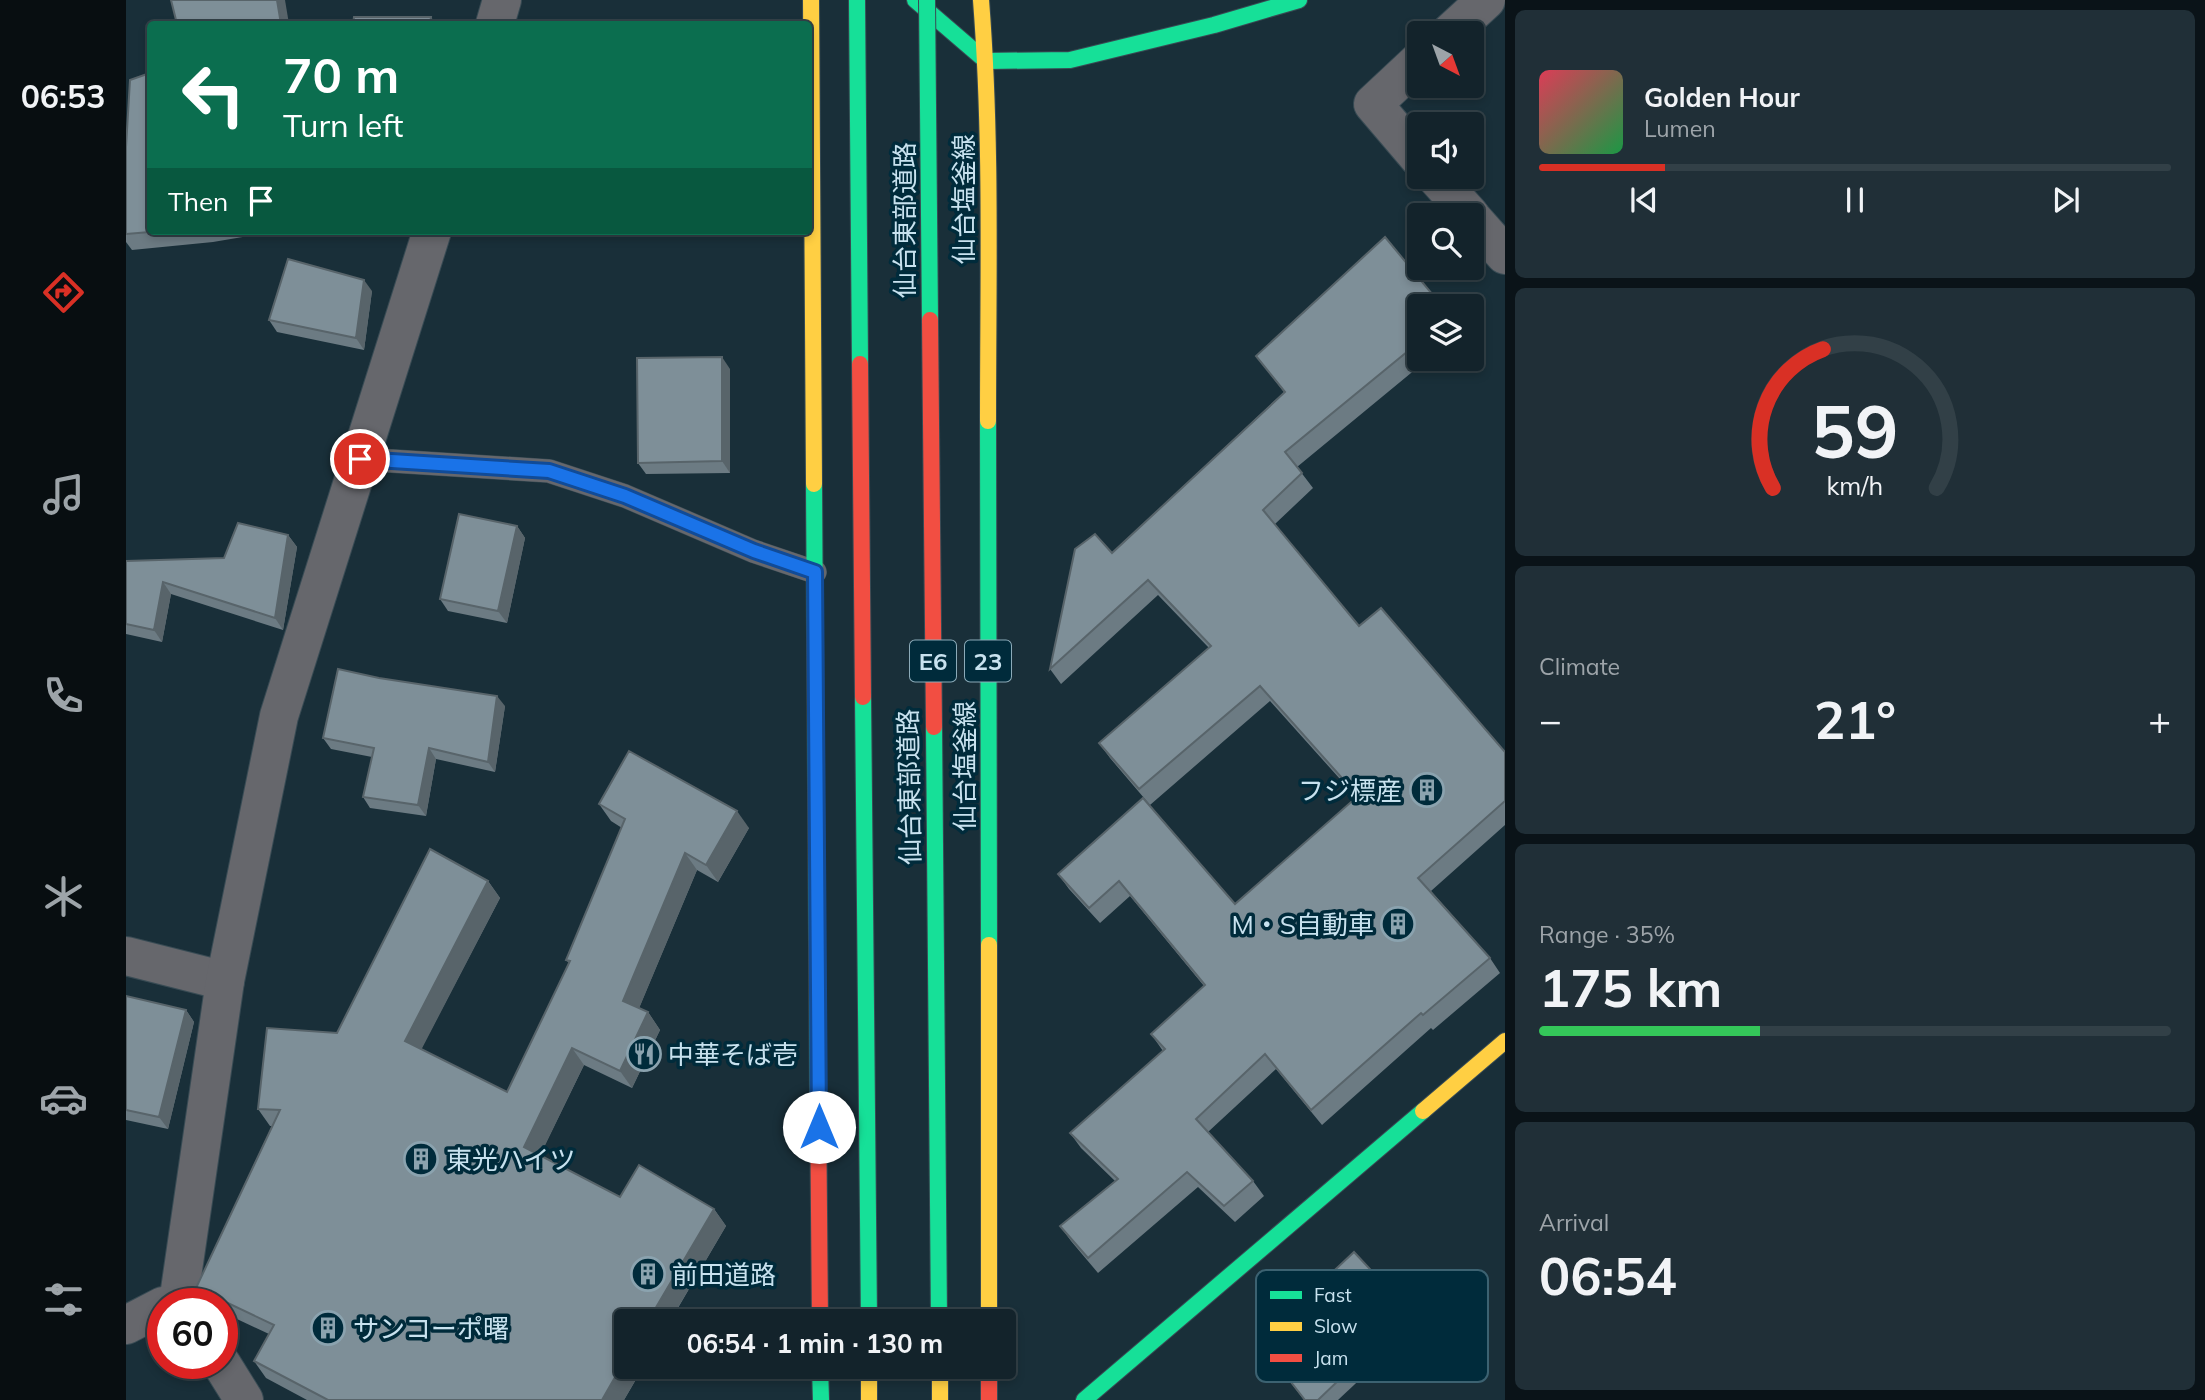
<!DOCTYPE html>
<html lang="en">
<head>
<meta charset="utf-8">
<style>
  :root { --surface:#13232b; --page:#202f37; --text:#f1f3f6; --muted:#9da4a9; --line:#324047; --accent:#d93025 }
  body { margin:0; font-family:Mulish,"Noto Sans JP",sans-serif; background:var(--page); color:var(--text); height:100vh; display:flex; flex-direction:column; font-size:26px; white-space:nowrap }
  * { box-sizing:border-box; margin:0 }
  p { font-size:23px; color:var(--muted) }
  .icon { flex:none; width:38px; height:38px; fill:none; stroke:currentColor; stroke-width:2; stroke-linecap:round; stroke-linejoin:round }
  .map { position:relative; flex:1; overflow:hidden }
  .panel { display:flex; flex-direction:column; gap:10px; padding:10px; background:#0a1318; width:700px }
  .panel>* { flex:none }
  .guide { position:absolute; left:21px; top:21px; width:665px; height:214px; border-radius:7px; box-shadow:0 4px 10px #0003,0 0 0 2px var(--line); background:#0b6e4f; color:#fff; overflow:hidden }
  .needle { width:46px; rotate:139deg }
  .controls { position:absolute; left:1281px; top:21px; display:grid; gap:14px }
  .controls a { display:grid; place-items:center; width:77px; height:77px; border-radius:7px; background:var(--surface); box-shadow:0 4px 10px #0003,0 0 0 2px var(--line); font-size:35px }
  .speed { position:absolute; left:21px; top:1288px; display:flex; gap:14px; font-size:35px; font-weight:700; text-align:center }
  .speed>* { display:grid; place-content:center; width:91px; height:91px; border-radius:50%; background:var(--surface); box-shadow:0 4px 10px #0003,0 0 0 2px var(--line); line-height:1 }
  .speed .limit { border:10px solid #d22; background:#fff; color:#111 }
  .pin { position:absolute; display:grid; place-items:center; width:60px; height:60px; color:#fff; margin:-30px; border:4px solid #fff; border-radius:50%; box-shadow:0 2px 7px #0007 }
  .me { position:absolute; width:77px; margin:-38px; rotate:0deg; stroke-linejoin:round; filter:drop-shadow(0 0 5px #0008) }
  .turn { display:flex; align-items:center; gap:24px; height:147px; padding:0 21px; font-size:32px }
  .turn .icon { width:91px; height:91px; stroke-width:2.5 }
  .turn b { display:block; font-size:49px; line-height:60px }
  .then { display:flex; align-items:center; height:66px; padding:0 21px; background:#0003; gap:14px; font-size:26px }
  .big { font-size:52px; font-weight:700; line-height:1.1 }
  .panel .widget { flex:1; display:flex; flex-direction:column; justify-content:center; gap:10px; min-width:0; padding:0 24px; border-radius:10px; background:var(--page) }
  .panel .dial { align-items:center; gap:0 }
  .dial svg { height:182px; overflow:visible; fill:none; stroke:var(--line); stroke-width:7; stroke-linecap:round; text-anchor:middle }
  .dial text { fill:var(--text); stroke:none }
  .song { display:flex; align-items:center; gap:21px }
  .cover { width:84px; height:84px; border-radius:10px; background:linear-gradient(135deg,hsl(350 70% 55%),hsl(140 70% 35%)) }
  .played { height:7px; border-radius:4px; background:linear-gradient(90deg,var(--accent) 20%,var(--line) 20%) }
  .keys { display:flex; justify-content:space-around; direction:ltr }
  .heat { display:flex; justify-content:space-between; align-items:center; font-size:38px; direction:ltr }
  .charge { height:10px; border-radius:5px; background:linear-gradient(90deg,#34c759 35%,var(--line) 0) }
  .trip { position:absolute; left:488px; top:1309px; width:402px; height:70px; border-radius:7px; background:var(--surface); box-shadow:0 4px 10px #0003,0 0 0 2px var(--line); font-weight:700; line-height:70px; text-align:center }
  main { display:flex; flex:1; min-height:0 }
  .tab-bar { display:flex; flex-direction:column; width:126px; justify-content:space-around; align-items:center; background:#080e11; color:var(--muted) }
  .tab-bar .icon { width:49px; height:49px }
  .tab-bar .selected { color:var(--accent) }
  .tab-bar b { font-size:32px; color:var(--text) }
  .map>svg:first-child { display:block }
</style>
</head>
<body>
<main>
<nav class="tab-bar">
<b>06:53</b>
<svg class="icon selected" aria-label="directions" viewBox="0 0 24 24"><path d="M12 3l9 9-9 9-9-9zM9 14v-3h6M13 9l2 2-2 2"/></svg>
<svg class="icon" aria-label="music" viewBox="0 0 24 24"><path d="M9 18V5l10-2v13"/><circle cx="6" cy="18" r="3"/><circle cx="16" cy="16" r="3"/></svg>
<svg class="icon" aria-label="phone" viewBox="0 0 24 24"><path d="M5 4h4l2 5-3 2q2 4 5 5l2-3 5 2v4C11 20 4 13 5 4z"/></svg>
<svg class="icon" aria-label="climate" viewBox="0 0 24 24"><path d="M12 3v18M4 7l16 10M4 17L20 7"/></svg>
<svg class="icon" aria-label="car" viewBox="0 0 24 24"><path d="M5 17H2v-5l4-1 3-4h7l3 4 3 1v5h-3M9 17h6M6 11h13"/><circle cx="7" cy="17" r="2"/><circle cx="17" cy="17" r="2"/></svg>
<svg class="icon" aria-label="filters" viewBox="0 0 24 24"><path d="M4 7h16M4 17h16"/><circle cx="9" cy="7" r="2"/><circle cx="15" cy="17" r="2"/></svg>
</nav>
<div class="map">
<svg width="1379" height="1400" viewBox="0 0 1379 1400">
  <rect width="100%" height="100%" fill="#192f39"/>
  <g fill="none" stroke-linecap="round" stroke-linejoin="round">
    <g stroke="#384b54" stroke-width="24">
      <path id="lane" d="M234,459l189,12 76,25 128,55 62,21"/>
    </g>
    <g stroke="#384b54" stroke-width="40">
      <g id="street">
        <path d="M369,24l7,-24"/>
        <path d="M1324,33l36,-33"/>
        <path d="M1293,61l-46,43 46,54"/>
        <path d="M1310,177l34,38"/>
        <path d="M1346,218l33,37"/>
        <path d="M0,956l99,25"/>
        <path d="M57,1304l-4,-7 46,-316 54,-265 153,-485"/>
        <path d="M0,1325l37,-19"/>
        <path d="M95,1363l23,37"/>
      </g>
    </g>
    <g stroke="#384b54" stroke-width="18">
      <g id="fast">
        <path d="M731,0l3,364"/>
        <path d="M789,0l71,61 84,-1 144,-35 85,-25"/>
        <path d="M862,421l1,524"/>
        <path d="M688,484l4,616"/>
        <path d="M737,697l6,624"/>
        <path d="M694,1367l1,33"/>
        <path d="M958,1400l339,-289"/>
      </g>
    </g>
    <g stroke="#384b54" stroke-width="18">
      <g id="slow">
        <path d="M685,0l3,484"/>
        <path d="M855,0c11,140 7,281 7,421"/>
        <path d="M863,945v376"/>
        <path d="M1297,1111l82,-70"/>
        <path d="M743,1367v33"/>
        <path d="M814,1367v33"/>
      </g>
    </g>
    <g stroke="#384b54" stroke-width="18">
      <g id="jam">
        <path d="M734,364l3,333"/>
        <path d="M692,1100l2,221"/>
        <path d="M863,1367v33"/>
      </g>
    </g>
    <use href="#lane" stroke="#66676c" stroke-width="23"/>
    <use href="#street" stroke="#66676c" stroke-width="38"/>
    <use href="#fast" stroke="#16e098" stroke-width="16"/>
    <use href="#slow" stroke="#ffcf43" stroke-width="16"/>
    <use href="#jam" stroke="#f24e42" stroke-width="16"/>
    <g stroke="#384b54" stroke-width="18" stroke-linecap="butt">
      <g id="fast-bridge">
        <path d="M801,0l3,320"/>
        <path d="M808,727l5,594"/>
      </g>
    </g>
    <g stroke="#384b54" stroke-width="18" stroke-linecap="butt">
      <path id="jam-bridge" d="M804,320l4,407"/>
    </g>
    <use href="#fast-bridge" stroke="#16e098" stroke-width="16"/>
    <use href="#jam-bridge" stroke="#f24e42" stroke-width="16"/>
  </g>
  <g fill="#6c7b83">
    <path d="M0,147l24,84h129l-66,11 -81,8 -6,-8z"/>
    <path d="M246,291l-8,59 -87,-18 -8,-12z"/>
    <path d="M1293,306v53h9l-131,108 16,21 -38,36 84,102 146,126v73l-74,66 59,67 10,15 -67,57 -2,-2 -109,97 -46,-56 -68,63 45,49 11,15 -29,26 -37,-35 -100,86 -27,-32 -11,-15 55,-45 -34,-33 -11,-15 93,-82 -12,-17 53,-48 -74,-90 -30,27 -31,-34 -11,-15 85,-76 92,106 122,-106 -87,-97 -120,104 -40,-47 -11,-15 110,-95 -51,-53 -97,89 -11,-15 62,-116 172,-161 -28,-36z"/>
    <path d="M604,369v104l-84,1 -8,-11z"/>
    <path d="M391,526l8,12 -18,85 -59,-12 -8,-12z"/>
    <path d="M162,535l9,12 -14,83 -112,-36 -9,48 -36,-8v-73l98,-3z"/>
    <path d="M379,706l-10,66 -59,-13 -10,57 -56,-8 -7,-11 9,-40 -41,-8 -8,-11z"/>
    <path d="M473,804l150,24 -31,54 -21,-12 -58,138 9,4 12,18 -28,58 -48,-23 -44,90 80,42 94,12 12,17 -102,174h-317l-41,-22 -12,-17 15,-27 -47,-22v-8h-15l-11,-16 76,-162h-2l-12,-17 79,-76 151,-152 12,17 -79,151 86,43 62,-129 -3,-3 56,-132 -11,-7z"/>
    <path d="M0,996l60,14 8,12 -26,107 -42,-9z"/>
    <path d="M1284,1312l9,12 -81,76h-34l-45,-59z"/>
  </g>
  <g fill="#58646a">
    <path d="M151,0h8l4,24h-8z"/>
    <path d="M305,17l5,7h-6z"/>
    <path d="M238,280l8,11 -8,59 -8,-12z"/>
    <path d="M596,357l8,12v104l-8,-12z"/>
    <path d="M391,526l8,12 -18,85 -9,-12z"/>
    <path d="M162,535l9,12 -14,83 -8,-12z"/>
    <path d="M37,582l8,12 -9,48 -8,-12z"/>
    <path d="M371,696l8,10 -10,66 -7,-10z"/>
    <path d="M303,748l7,11 -10,57 -8,-11z"/>
    <path d="M611,811l12,17 -31,54 -12,-17z"/>
    <path d="M559,853l12,17 -62,148 -12,-17z"/>
    <path d="M362,881l12,17 -83,160 -12,-17z"/>
    <path d="M60,1010l8,12 -26,107 -9,-12z"/>
    <path d="M522,1012l12,18 -28,58 -12,-17z"/>
    <path d="M446,1048l12,17 -48,99 -12,-17z"/>
    <path d="M588,1209l12,17 -56,95h-22z"/>
    <path d="M500,1358v9h17l-19,33h-22z"/>
  </g>
  <g fill="#7e8f98" stroke="#58646a" stroke-width="2">
    <path d="M45,0h106l4,24h-104z"/>
    <path d="M228,17h77l-1,7h-77z"/>
    <path d="M24,73v158h12l-36,3v-87l4,-67z"/>
    <path d="M1259,237l57,69h-23v36l-134,110 17,21 -39,37 96,116 22,-18 124,144v49l-87,77 72,80 -67,57 -2,-2 -110,97 -46,-56 -69,65 57,62 -29,25 -37,-34 -99,86 -28,-32 58,-47 -48,-46 95,-84 -14,-15 54,-49 -86,-104 -30,27 -31,-34 85,-76 92,106 123,-108 -98,-110 -121,103 -40,-46 112,-97 -63,-66 -98,89 25,-120 20,-15 17,19 173,-161 -29,-36z"/>
    <path d="M162,259l76,21 -8,58 -87,-18z"/>
    <path d="M596,357v104l-84,2 -1,-105z"/>
    <path d="M333,514l58,12 -19,85 -58,-12z"/>
    <path d="M112,523l50,12 -13,83 -112,-36 -9,48 -28,-6v-63l98,-3z"/>
    <path d="M212,669l41,9 118,18 -9,66 -59,-14 -11,57 -55,-8 11,-49 -51,-10z"/>
    <path d="M503,751l108,60 -31,54 -21,-12 -62,148 25,11 -28,59 -48,-23 -48,99 96,50 19,-32 75,44 -66,112h-22v37l-24,42h-274l-74,-39 20,-36 -78,-37 84,-178 -22,-1 9,-81 70,5 93,-184 58,32 -83,160 102,51 63,-131 -4,-1 59,-141 -26,-15z"/>
    <path d="M0,996l60,14 -27,107 -33,-7z"/>
    <path d="M1228,1252l56,60 -92,88h-13l-46,-59z"/>
  </g>
  <g fill="none" stroke-linecap="round" stroke-linejoin="round">
    <g stroke="#114b97" stroke-width="18">
      <path id="route" d="M234,459l189,12 76,25 129,55 61,21 4,555"/>
    </g>
    <use href="#route" stroke="#1a73e8" stroke-width="12"/>
  </g>
  <defs>
    <g id="building-ring" transform="scale(1.75)"><circle r="9.5" fill="#002b3b" stroke="#8ba3af" stroke-width="1.5"/><path d="M-4-6H4V6H1V3H-1V6H-4ZM-2.5-4.3h1.7v1.8h-1.7ZM.8-4.3h1.7v1.8H.8ZM-2.5-1h1.7V.8h-1.7ZM.8-1h1.7V.8H.8Z" fill="#8ba3af"/></g>
    <g id="restaurant-ring" transform="scale(1.75)"><circle r="9.5" fill="#002b3b" stroke="#8ba3af" stroke-width="1.5"/><path d="M-5-6h1v4h1v-4h1v4h1v-4h1v5L-1.5 .5V6h-2V.5L-5-1ZM5-6V6H3V1.5H1.5Q1.5-4 5-6Z" fill="#8ba3af"/></g>
  </defs>
  <g fill-rule="evenodd">
    <use href="#building-ring" x="1301" y="790"/>
    <use href="#building-ring" x="1272" y="924"/>
    <use href="#restaurant-ring" x="518" y="1054"/>
    <use href="#building-ring" x="295" y="1159"/>
    <use href="#building-ring" x="522" y="1274"/>
    <use href="#building-ring" x="202" y="1328"/>
  </g>
  <g text-anchor="middle" dominant-baseline="central" stroke-width="7" stroke-linejoin="round" paint-order="stroke">
    <g fill="#002b3b" stroke="#8cabb9" stroke-width="2">
      <rect x="784" y="640.5" width="46" height="41" rx="5"/>
      <rect x="839" y="640.5" width="46" height="41" rx="5"/>
    </g>
    <g font-size="24" font-weight="bold" fill="#c8e2ef">
      <text x="807" y="661">E6</text>
      <text x="862" y="661">23</text>
    </g>
    <g font-size="26" fill="#c8e2ef" stroke="#002b3b">
      <text transform="translate(837 199) rotate(-90)">仙台塩釜線</text>
      <text transform="translate(778 220) rotate(-90)">仙台東部道路</text>
      <text transform="translate(838 766) rotate(-90)">仙台塩釜線</text>
      <text transform="translate(783 787) rotate(-91)">仙台東部道路</text>
    </g>
    <g font-size="26" fill="#c8e2ef" stroke="#002b3b" text-anchor="start">
      <text x="1276" y="790" text-anchor="end">フジ標産</text>
      <text x="1248" y="924" text-anchor="end">M・S自動車</text>
      <text x="542" y="1054">中華そば壱</text>
      <text x="320" y="1159">東光ハイツ</text>
      <text x="546" y="1274">前田道路</text>
      <text x="227" y="1328">サンコーポ曙</text>
    </g>
  </g>
  <rect x="1130" y="1270" width="232" height="112" rx="10" fill="#002b3b" stroke="#3c6271" stroke-width="2"/>
  <rect x="1144" y="1291" width="32" height="8" fill="#16e098"/>
  <rect x="1144" y="1322" width="32" height="9" fill="#ffcf43"/>
  <rect x="1144" y="1354" width="32" height="8" fill="#f24e42"/>
  <g font-size="19" fill="#c8e2ef">
    <text x="1188" y="1302">Fast</text>
    <text x="1188" y="1333">Slow</text>
    <text x="1188" y="1365">Jam</text>
  </g>
</svg>
<div class="controls">
<a><svg class="needle" viewBox="-14 -14 28 28"><path d="M0-13l5 13h-10z" fill="#e53935"/><path d="M0 13l5-13h-10z" fill="#9da4a9"/></svg></a>
<a><svg class="icon" aria-label="sound" viewBox="0 0 24 24"><path d="M4 9h4l5-4v14l-5-4H4zM17 9q2 3 0 6"/></svg></a>
<a><svg class="icon" aria-label="search" viewBox="0 0 24 24"><circle cx="10" cy="10" r="6"/><path d="M15 15l6 6"/></svg></a>
<a><svg class="icon" aria-label="layers" viewBox="0 0 24 24"><path d="M12 4l9 5-9 5-9-5zM3 14l9 5 9-5"/></svg></a>
</div>
<div class="speed"><div class="limit">60</div></div>
<div class="pin" style="left:234px;top:459px;background:#d93025"><svg class="icon" aria-label="arrive" viewBox="0 0 24 24"><path d="M6 21V4h12l-3 4 3 4H6"/></svg></div>
<svg class="me" style="left:693px;top:1127px" viewBox="-20 -20 40 40"><circle r="19" fill="#fff"/><path d="M0-13L10 11 0 6-10 11z" fill="#1a73e8"/></svg>
<div class="trip">06:54 · 1 min · 130 m</div>
<div class="guide">
<div class="turn"><svg class="icon" aria-label="left" viewBox="0 0 24 24"><path d="M17 20v-9H6M10 6l-5 5 5 5"/></svg><div><b>70 m</b>Turn left</div></div>
<div class="then">Then<svg class="icon" aria-label="arrive" viewBox="0 0 24 24"><path d="M6 21V4h12l-3 4 3 4H6"/></svg></div>
</div>
</div>
<section class="panel">
<div class="widget">
<div class="song"><i class="cover"></i><div><b>Golden Hour</b><p>Lumen</p></div></div>
<div class="played"></div>
<div class="keys"><svg class="icon" aria-label="previous" viewBox="0 0 24 24"><path d="M18 5L8 12l10 7zM5 5v14"/></svg><svg class="icon" aria-label="pause" viewBox="0 0 24 24"><path d="M8 5v14M16 5v14"/></svg><svg class="icon" aria-label="next" viewBox="0 0 24 24"><path d="M6 5l10 7-10 7zM19 5v14"/></svg></div>
</div>
<div class="widget dial"><svg viewBox="0 0 100 80">
<path d="M14 69A42 42 0 1 1 86 69"/>
<path d="M14 69A42 42 0 0 1 36 8" stroke="#d93025"/>
<text x="50" y="56" font-size="32" font-weight="700">59</text>
<text x="50" y="72" font-size="11">km/h</text>
</svg></div>
<div class="widget"><p>Climate</p>
<div class="heat"><a>−</a><b class="big">21°</b><a>+</a></div>
</div>
<div class="widget"><p>Range · 35%</p><b class="big">175 km</b><div class="charge"></div></div>
<div class="widget"><p>Arrival</p><b class="big">06:54</b></div>
</section>
</main>
</body>
</html>
